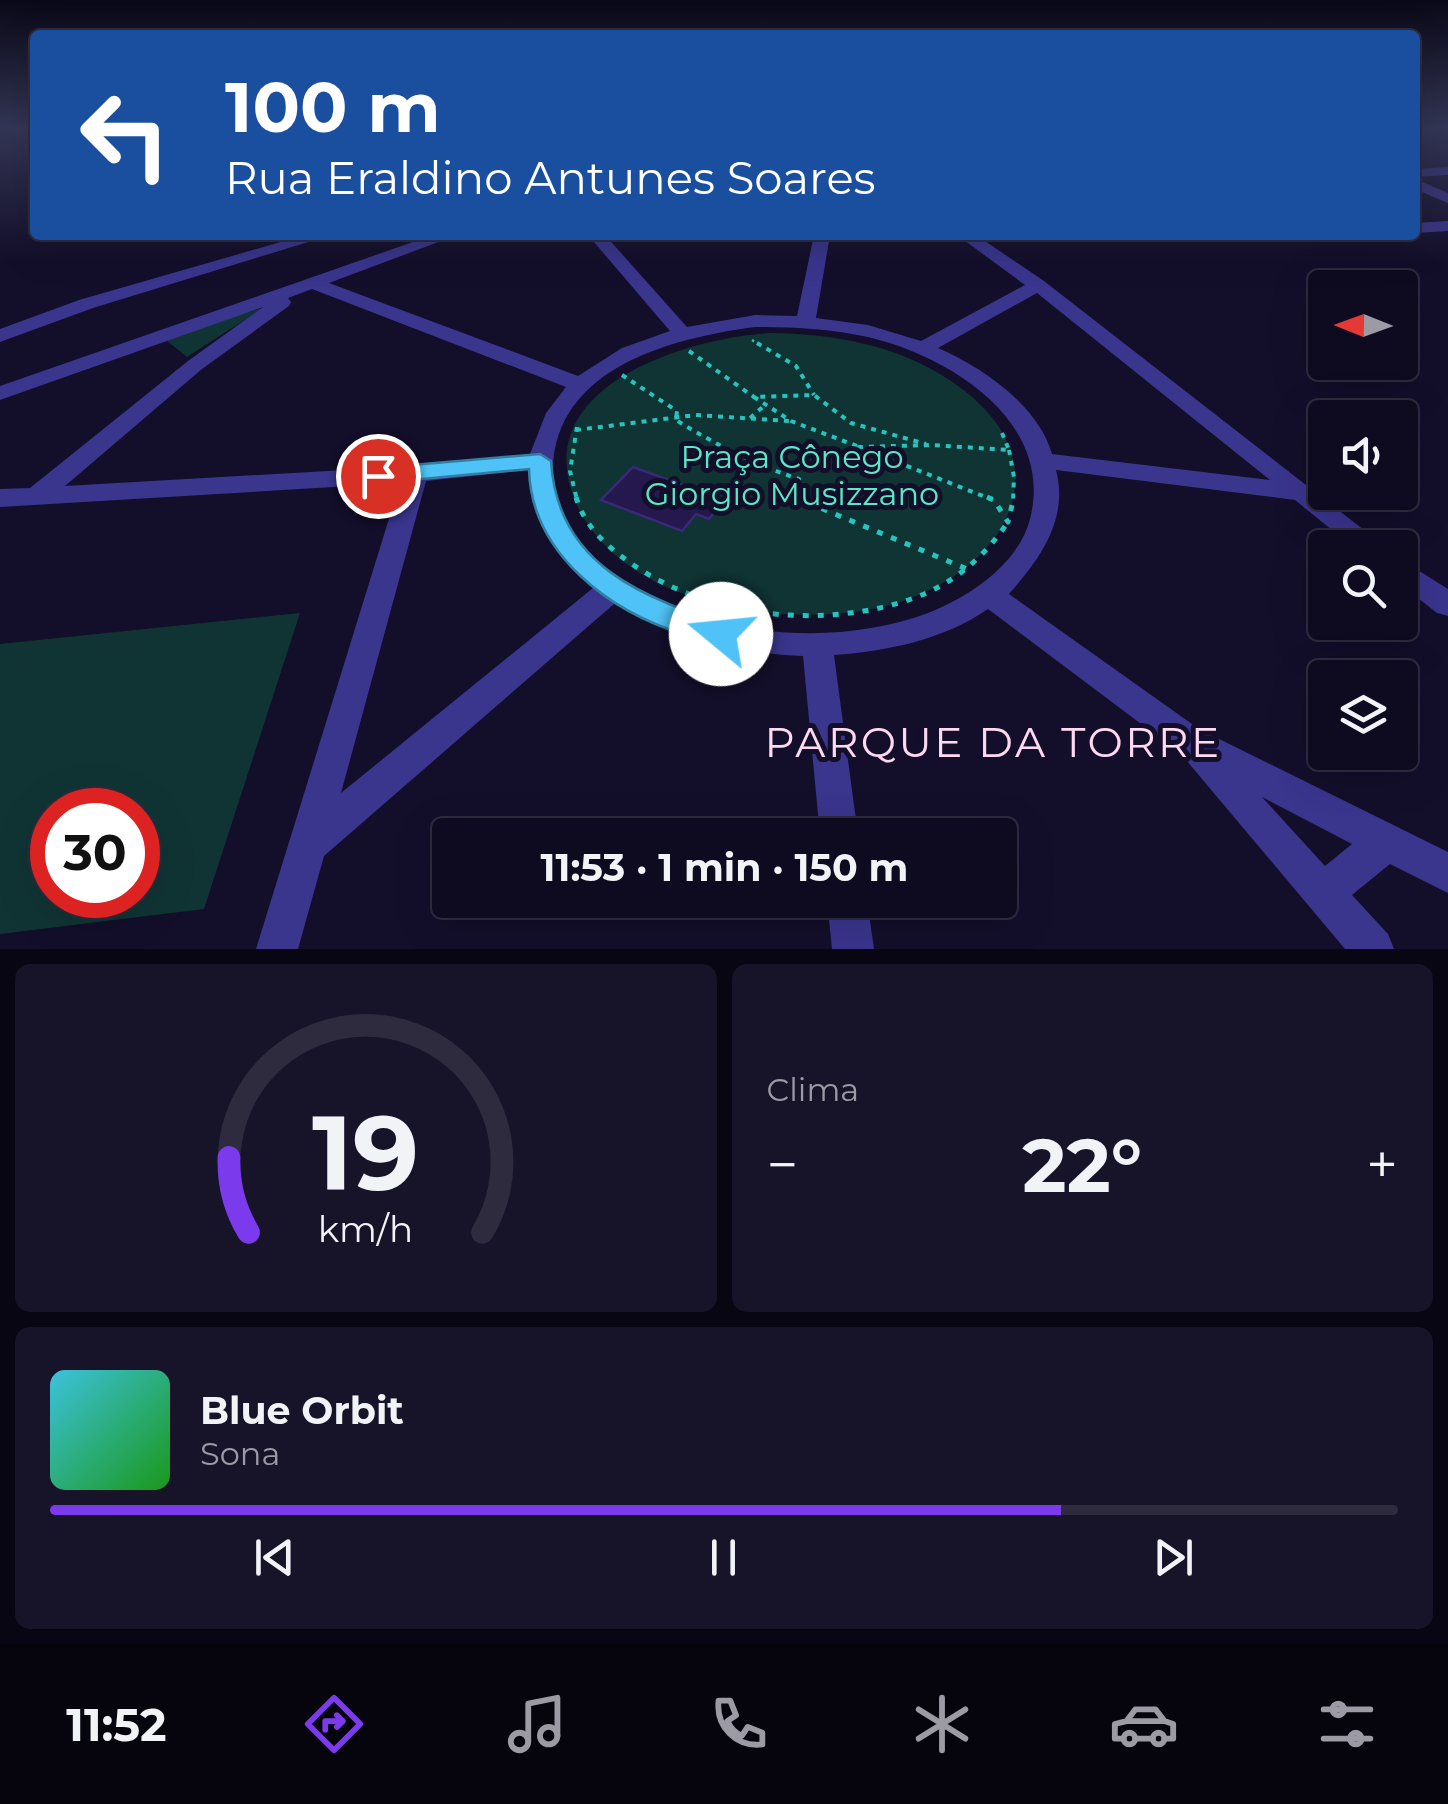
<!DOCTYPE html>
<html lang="pt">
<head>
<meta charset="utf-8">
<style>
  :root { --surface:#0e0a20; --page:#171329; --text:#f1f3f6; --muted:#9b9aa5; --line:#2e2b3e; --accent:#7c3aed }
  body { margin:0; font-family:Montserrat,sans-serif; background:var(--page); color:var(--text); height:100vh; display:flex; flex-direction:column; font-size:38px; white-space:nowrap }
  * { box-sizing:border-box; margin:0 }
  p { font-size:32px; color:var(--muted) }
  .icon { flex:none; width:55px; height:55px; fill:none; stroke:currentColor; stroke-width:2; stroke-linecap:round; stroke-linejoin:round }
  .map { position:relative; height:949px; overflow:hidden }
  .details { display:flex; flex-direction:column; gap:15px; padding:15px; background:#080612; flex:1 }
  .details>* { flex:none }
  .banner { position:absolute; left:30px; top:30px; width:1390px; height:210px; border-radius:10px; box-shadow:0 10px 40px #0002,0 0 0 2px var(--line); background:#1a4fa0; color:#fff; overflow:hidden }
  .needle { width:65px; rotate:271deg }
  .fabs { position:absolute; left:1308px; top:270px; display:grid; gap:20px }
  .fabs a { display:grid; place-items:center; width:110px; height:110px; border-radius:10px; background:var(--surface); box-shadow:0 10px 40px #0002,0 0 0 2px var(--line); font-size:50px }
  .speed { position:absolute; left:30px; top:788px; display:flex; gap:20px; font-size:50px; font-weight:700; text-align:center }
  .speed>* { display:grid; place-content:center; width:130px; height:130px; border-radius:50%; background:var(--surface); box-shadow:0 10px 40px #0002,0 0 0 2px var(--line); line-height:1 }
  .speed .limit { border:15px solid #d22; background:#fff; color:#111 }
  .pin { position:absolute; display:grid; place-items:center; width:85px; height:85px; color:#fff; margin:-42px; border:5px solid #fff; border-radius:50%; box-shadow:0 2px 10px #0007 }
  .me { position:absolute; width:110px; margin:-55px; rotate:287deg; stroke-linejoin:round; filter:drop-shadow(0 0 8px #0008) }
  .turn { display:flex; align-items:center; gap:35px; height:210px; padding:0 30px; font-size:45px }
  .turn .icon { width:130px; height:130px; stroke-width:2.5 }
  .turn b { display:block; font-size:70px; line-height:85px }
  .big { font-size:75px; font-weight:700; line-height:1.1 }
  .details .card { flex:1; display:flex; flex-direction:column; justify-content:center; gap:15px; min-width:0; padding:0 35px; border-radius:15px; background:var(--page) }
  .details .dial { align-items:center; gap:0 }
  .dial svg { height:260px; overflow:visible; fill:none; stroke:var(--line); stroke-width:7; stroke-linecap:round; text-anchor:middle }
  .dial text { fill:var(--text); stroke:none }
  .song { display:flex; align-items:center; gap:30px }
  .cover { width:120px; height:120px; border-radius:15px; background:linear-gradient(135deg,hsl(190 70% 55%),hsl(120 70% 35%)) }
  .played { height:10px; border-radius:5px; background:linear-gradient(90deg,var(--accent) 75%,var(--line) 75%) }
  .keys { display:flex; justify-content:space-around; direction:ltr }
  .heat { display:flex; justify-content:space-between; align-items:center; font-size:55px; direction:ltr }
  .details .tiles { flex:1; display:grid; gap:15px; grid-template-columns:1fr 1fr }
  .card:last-child { grid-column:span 2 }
  .trip { position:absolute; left:432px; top:818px; width:585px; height:100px; border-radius:10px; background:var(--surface); box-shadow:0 10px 40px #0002,0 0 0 2px var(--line); font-weight:700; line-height:100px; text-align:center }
  .menu { display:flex; height:160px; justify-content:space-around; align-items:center; background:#06040d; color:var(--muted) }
  .menu .icon { width:70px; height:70px }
  .menu .current { color:var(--accent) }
  .menu b { font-size:45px; color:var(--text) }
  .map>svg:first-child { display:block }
</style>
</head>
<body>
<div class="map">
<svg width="1448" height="949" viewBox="0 0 1448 949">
  <rect width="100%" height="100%" fill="#130e2a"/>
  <g fill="#103434" fill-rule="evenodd">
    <path d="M263,308l-76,49 -26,-21z"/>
    <path d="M771,333c63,1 127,12 180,48 127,85 47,201 -73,227 -95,20 -251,-2 -299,-99 -59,-120 105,-171 192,-176z"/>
    <path d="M300,613l-96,296 -204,25v-290zM138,810v85h-86v-85z"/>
  </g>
  <path fill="#24184c" stroke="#3a287a" stroke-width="2.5" d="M633,467l91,33 -15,19 -13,-5 -14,17 -81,-31z"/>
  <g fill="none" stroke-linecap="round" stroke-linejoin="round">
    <path stroke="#25c5be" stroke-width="2.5" stroke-dasharray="2.5 4" stroke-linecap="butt" d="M752,340l9,6"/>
    <g stroke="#25c5be" stroke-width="4" stroke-dasharray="5 6" stroke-linecap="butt">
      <path d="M757,343l39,23 18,29"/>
      <path d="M689,351l65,46"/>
      <path d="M622,375l55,36 -1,9c39,24 79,45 123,59l-5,19 4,2"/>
      <path d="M750,418l15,-13"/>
      <path d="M577,427l-7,44 7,29"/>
      <path d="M576,430l120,-15 93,6"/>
      <path d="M1002,433l7,17"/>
      <path d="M857,446l-66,-25 -37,-24 60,-2 37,28 75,21"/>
      <path d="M1009,450l5,27 -1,23"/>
      <path d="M993,500l-134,-53 72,-2 78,5"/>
    </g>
    <g stroke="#25c5be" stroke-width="5" stroke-dasharray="6 9" stroke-linecap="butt">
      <path d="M576,497c6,22 22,41 40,55 79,65 203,80 298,46 41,-15 70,-41 94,-76"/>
      <path d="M794,497l173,72"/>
      <path d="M987,497l7,3 14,22 6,-25"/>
    </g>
    <g fill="#3a358d" fill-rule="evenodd">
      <path d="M1448,167v8l-33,2v-8z"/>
      <path d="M1415,179l33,14v10l-33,-14z"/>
      <path d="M1448,221v10l-33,2v-10z"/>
      <path d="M305,235h26l-238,73 -93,34v-13l79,-29z"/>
      <path d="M433,235h24l-128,48 249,93 44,-28 48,-17 -82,-96h17l82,92 68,-12 42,1 17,-81h16l-14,83 52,7 53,16 104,-56 -68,-50h19l68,46 343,267h-33l-59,-48 -239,-30c13,49 -16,89 -47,124l190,135 249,123v41l-58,-29 -38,31 36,39 6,15h-49l-164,-195 -193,-145c-45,31 -100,42 -154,46l24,180h-38l-17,-179c-69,-3 -129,-20 -189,-52l-290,252 -26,93h-42l144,-466 -400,24v-18l30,-1 158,-127 75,-54 -263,93v-14zM312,289l254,98 -20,26 -16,41 -115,12 -350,20 137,-117 87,-63 2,-4 -3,-4zM1037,293l233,187 -218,-26c-14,-49 -70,-87 -114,-106zM755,327c38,0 76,2 113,10 81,19 187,84 162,182 -12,46 -61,78 -102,94 -104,39 -254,22 -335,-56 -24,-23 -40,-54 -40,-87 2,-103 120,-132 202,-143zM529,470c-2,48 28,88 64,118l-252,205 85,-312zM1262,797l90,47 -27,22z"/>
      <path d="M1400,559l48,30v27l-11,-3 -37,-29z"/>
      <path d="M827,900h40l7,49h-42z"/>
    </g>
  </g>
  <linearGradient id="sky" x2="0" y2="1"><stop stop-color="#0a0817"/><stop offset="0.49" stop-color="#333655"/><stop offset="1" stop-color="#333655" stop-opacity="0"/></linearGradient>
  <rect width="1448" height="263" fill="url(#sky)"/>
  <path fill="#4fc3f7" stroke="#337fa1" stroke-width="2.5" d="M540,454l11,7c6,105 93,137 180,165l4,8 -4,8c-15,5 -30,-3 -45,-7 -76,-23 -155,-81 -157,-166l-151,14 -12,-7 12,-8z"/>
  <g text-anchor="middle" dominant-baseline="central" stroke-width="10" stroke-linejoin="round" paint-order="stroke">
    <g font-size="32" fill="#58eac8" stroke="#130e2a">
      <text x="792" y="456">Praça Cônego<tspan x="792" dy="37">Giorgio Musizzano</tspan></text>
    </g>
    <g font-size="42" letter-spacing="2.5" fill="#ffd9f0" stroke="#130e2a">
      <text x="993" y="742">PARQUE DA TORRE</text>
    </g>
  </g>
</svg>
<div class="fabs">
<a><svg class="needle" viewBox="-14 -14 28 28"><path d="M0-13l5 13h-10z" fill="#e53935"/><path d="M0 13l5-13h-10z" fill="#9b9aa5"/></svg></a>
<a><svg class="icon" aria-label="sound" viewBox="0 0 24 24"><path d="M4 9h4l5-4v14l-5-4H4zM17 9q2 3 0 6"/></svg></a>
<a><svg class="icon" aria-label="search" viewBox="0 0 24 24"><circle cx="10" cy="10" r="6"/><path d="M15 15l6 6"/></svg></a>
<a><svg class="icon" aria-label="layers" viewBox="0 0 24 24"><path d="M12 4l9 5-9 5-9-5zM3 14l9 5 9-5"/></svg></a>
</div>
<div class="speed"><div class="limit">30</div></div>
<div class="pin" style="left:378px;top:476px;background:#d93025"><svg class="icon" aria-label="arrive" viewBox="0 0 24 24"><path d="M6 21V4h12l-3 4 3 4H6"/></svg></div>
<svg class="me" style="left:721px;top:634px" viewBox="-20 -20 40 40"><circle r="19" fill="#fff"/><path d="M0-13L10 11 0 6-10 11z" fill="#4fc3f7"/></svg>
<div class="trip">11:53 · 1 min · 150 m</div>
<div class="banner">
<div class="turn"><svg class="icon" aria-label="left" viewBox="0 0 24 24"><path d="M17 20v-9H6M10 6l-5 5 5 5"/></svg><div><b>100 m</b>Rua Eraldino Antunes Soares</div></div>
</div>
</div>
<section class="details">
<div class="tiles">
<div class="card dial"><svg viewBox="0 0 100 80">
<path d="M14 69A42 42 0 1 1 86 69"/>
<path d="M14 69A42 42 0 0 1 8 46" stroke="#7c3aed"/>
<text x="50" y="56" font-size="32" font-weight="700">19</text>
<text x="50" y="72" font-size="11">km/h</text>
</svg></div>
<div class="card"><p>Clima</p>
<div class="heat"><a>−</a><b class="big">22°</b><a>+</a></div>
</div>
<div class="card">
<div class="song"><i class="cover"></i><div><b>Blue Orbit</b><p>Sona</p></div></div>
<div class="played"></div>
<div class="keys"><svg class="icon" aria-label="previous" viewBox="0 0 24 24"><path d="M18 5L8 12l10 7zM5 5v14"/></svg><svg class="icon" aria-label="pause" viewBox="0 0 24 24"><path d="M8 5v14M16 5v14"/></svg><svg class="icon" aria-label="next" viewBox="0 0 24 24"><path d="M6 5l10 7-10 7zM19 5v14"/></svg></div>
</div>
</div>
</section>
<nav class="menu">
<b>11:52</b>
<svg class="icon current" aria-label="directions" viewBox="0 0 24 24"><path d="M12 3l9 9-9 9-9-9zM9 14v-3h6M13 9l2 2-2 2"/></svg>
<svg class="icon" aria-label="music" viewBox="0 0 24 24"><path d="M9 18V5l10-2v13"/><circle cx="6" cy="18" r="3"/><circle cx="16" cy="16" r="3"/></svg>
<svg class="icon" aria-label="phone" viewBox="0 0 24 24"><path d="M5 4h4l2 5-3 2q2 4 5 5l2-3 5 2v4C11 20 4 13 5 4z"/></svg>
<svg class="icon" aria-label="climate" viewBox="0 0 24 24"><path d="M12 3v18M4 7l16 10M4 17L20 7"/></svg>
<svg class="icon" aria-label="car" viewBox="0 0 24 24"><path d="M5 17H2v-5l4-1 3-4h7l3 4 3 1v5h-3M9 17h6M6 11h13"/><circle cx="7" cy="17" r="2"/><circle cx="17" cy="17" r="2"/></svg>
<svg class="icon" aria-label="filters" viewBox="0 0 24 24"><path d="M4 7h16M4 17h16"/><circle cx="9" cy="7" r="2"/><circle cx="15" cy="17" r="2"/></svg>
</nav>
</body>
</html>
